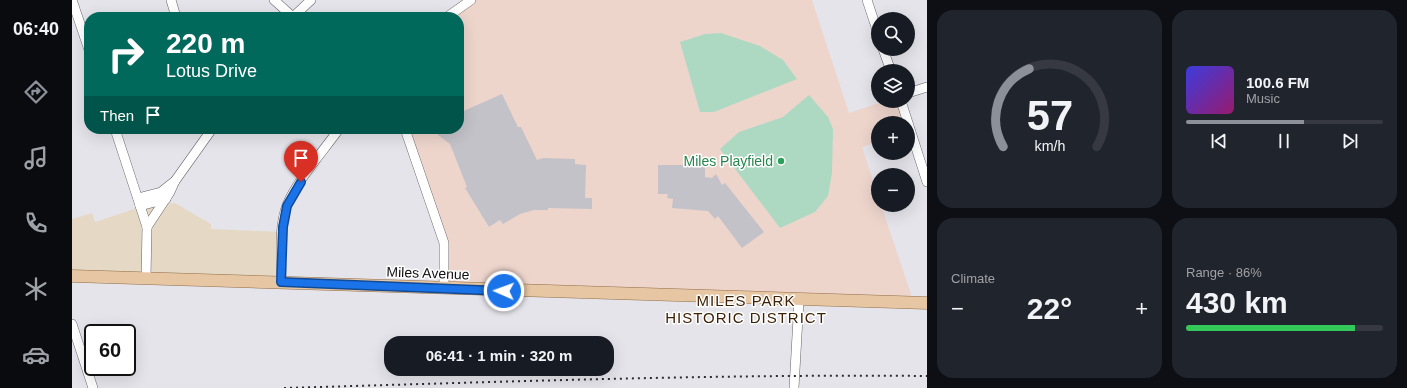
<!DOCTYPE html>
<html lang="en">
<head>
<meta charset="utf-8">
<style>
  :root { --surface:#171b24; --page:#20242c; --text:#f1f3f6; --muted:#9ea1a6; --line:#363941; --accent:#8c9099 }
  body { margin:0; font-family:Helvetica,sans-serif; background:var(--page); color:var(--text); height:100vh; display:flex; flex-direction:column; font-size:15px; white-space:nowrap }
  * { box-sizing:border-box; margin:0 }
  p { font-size:13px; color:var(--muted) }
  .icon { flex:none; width:22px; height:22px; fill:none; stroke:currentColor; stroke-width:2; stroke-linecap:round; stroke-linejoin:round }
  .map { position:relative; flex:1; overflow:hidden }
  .drawer { display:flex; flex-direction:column; gap:10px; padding:10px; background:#0d0f14; width:480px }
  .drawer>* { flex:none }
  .banner { position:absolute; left:12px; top:12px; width:380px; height:122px; border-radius:16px; box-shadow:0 4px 16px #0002; background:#00695c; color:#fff; overflow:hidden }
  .controls { position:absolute; left:799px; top:12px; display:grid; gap:8px }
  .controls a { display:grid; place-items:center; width:44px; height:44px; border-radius:50%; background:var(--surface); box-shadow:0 4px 16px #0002; font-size:20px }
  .speed { position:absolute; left:12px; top:324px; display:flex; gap:8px; font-size:20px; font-weight:700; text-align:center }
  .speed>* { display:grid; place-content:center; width:52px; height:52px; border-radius:50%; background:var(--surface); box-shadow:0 4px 16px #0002; line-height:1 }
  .speed .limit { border:2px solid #111; border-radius:6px; background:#fff; color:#111 }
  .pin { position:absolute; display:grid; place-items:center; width:34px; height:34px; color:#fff; margin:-41px -17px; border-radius:50% 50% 50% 0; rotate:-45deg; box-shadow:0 0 4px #0007 }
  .pin .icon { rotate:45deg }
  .me { position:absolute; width:44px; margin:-22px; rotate:272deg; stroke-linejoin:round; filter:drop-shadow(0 0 3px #0008) }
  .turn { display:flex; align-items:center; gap:14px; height:84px; padding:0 16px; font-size:18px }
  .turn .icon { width:52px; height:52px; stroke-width:2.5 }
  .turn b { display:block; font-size:28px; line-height:34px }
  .then { display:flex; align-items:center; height:38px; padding:0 16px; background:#0003; gap:8px; font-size:15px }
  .big { font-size:30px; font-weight:600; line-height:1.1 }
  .drawer .tile { flex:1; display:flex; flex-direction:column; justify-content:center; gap:6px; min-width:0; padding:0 14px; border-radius:16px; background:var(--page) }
  .drawer .dial { align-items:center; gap:0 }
  .dial svg { height:104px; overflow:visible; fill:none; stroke:var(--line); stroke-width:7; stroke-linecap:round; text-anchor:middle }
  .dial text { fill:var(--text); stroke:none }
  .song { display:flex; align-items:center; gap:12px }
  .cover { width:48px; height:48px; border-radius:6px; background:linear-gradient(135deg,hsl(240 70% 55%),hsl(320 70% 35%)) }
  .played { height:4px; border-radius:2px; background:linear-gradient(90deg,var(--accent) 60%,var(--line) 60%) }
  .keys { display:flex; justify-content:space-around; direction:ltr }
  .heat { display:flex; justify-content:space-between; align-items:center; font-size:22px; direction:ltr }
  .charge { height:6px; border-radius:3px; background:linear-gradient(90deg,#34c759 86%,var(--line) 0) }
  .drawer .tiles { flex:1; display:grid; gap:10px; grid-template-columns:repeat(2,1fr) }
  .trip { position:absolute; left:312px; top:336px; width:230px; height:40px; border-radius:16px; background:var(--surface); box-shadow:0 4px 16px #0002; font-weight:600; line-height:40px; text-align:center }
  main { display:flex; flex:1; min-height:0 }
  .tab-bar { display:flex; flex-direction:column; width:72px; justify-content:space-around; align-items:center; background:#090b0e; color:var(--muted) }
  .tab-bar .icon { width:28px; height:28px }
  .tab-bar .active { color:var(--accent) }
  .tab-bar b { font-size:18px; color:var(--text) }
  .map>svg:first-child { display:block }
</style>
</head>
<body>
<main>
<nav class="tab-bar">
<b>06:40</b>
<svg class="icon active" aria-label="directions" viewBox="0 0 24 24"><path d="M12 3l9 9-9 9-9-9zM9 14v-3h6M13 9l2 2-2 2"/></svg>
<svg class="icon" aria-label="music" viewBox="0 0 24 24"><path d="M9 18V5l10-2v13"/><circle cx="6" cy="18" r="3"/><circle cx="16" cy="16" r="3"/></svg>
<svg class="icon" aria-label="phone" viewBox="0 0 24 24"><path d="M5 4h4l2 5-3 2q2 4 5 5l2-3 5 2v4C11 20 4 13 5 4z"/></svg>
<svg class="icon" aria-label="climate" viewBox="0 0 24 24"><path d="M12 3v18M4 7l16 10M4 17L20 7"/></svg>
<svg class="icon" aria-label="car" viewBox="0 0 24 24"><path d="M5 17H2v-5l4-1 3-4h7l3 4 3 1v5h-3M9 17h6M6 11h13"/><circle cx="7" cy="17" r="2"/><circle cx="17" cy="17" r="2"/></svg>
</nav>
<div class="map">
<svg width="855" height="388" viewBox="0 0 855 388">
  <rect width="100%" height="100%" fill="#e4e4ea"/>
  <path fill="#e5d9c5" d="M103,203l36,21v5l72,3 -2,50 -209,-6v-57l20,-6 3,9 42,-14z"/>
  <path fill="#edd5cc" d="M399,0h341l37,113 36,-12h16l7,22h-30v19l-16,5 16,49v9h3l33,98 -470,-14 1,-29 -40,-131h54v-112h-12z"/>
  <g fill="#add9c3">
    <path d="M649,33l39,13 23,14 14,19 -83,33h-14l-20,-70 25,-8z"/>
    <path d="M737,95l19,22 5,12 -1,44 -4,23 -13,16 -35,16 -60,-79 19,-17 44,-15z"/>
  </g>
  <g fill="#c3c2c9">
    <path d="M430,94l16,33h3l16,33 6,-2 32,1v5l11,1 -1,33h7v11l-44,-1v2h-14l-14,4 -17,10 -3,-4 -11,7 -24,-39 2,-1 -17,-43 -12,-9 -3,-6h24v-16z"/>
    <path d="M586,165h47v12l7,1 4,-4 6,11 3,-2 39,49 -22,16 -24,-32 -3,3 -7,-8 -36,-3 1,-9 -6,-1 1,-4h-10z"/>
  </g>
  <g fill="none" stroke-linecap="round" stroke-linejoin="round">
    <g stroke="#65646a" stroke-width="10">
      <g id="minor">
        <path d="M0,0l17,50"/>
        <path d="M99,0l5,17"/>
        <path d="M202,0l19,17"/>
        <path d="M795,0l11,33"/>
        <path d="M221,17l18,-17"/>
        <path d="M375,17l24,-17"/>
        <path d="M811,49l8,22"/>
        <path d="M836,93l19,-6"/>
        <path d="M829,101l26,81"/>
        <path d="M43,129l32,98 -1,51"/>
        <path d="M333,129l39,114v46"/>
        <path d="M66,198l23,-6 14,-11"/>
        <path d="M68,206l26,-7"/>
        <path d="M75,227l23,-35 5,-11 37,-52"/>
        <path d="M209,282c1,-24 -3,-54 6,-77 9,-23 37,-55 52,-76"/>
        <path d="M0,324l21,64"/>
        <path d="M722,388l5,-88"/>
      </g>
    </g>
    <g stroke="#926e48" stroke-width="13">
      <path id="major" d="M0,276l855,27"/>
    </g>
    <use href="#minor" stroke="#fff" stroke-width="9"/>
    <use href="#major" stroke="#e7c6a3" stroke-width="12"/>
    <path stroke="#2c2b2f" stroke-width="2" stroke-dasharray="2 4" stroke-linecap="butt" d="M212,388c215,-6 429,-14 643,-12"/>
  </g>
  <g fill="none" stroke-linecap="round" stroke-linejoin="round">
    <g stroke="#114b97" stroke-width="10">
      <path id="route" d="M229,182l-14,24 -4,21 -2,55 223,9"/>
    </g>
    <use href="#route" stroke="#1a73e8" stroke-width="7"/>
  </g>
  <circle fill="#2e9e5b" stroke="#fff" stroke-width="1.5" cx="709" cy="161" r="4"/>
  <g text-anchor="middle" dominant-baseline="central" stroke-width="3" stroke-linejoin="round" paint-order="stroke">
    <g font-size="14" fill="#27864d" stroke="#fff" text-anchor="end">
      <text x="701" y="161">Miles Playfield</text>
    </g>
    <g font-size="14" fill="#111013" stroke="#fff">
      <text transform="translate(356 273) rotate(2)">Miles Avenue</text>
    </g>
    <g font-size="15" letter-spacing="1" fill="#3f2206" stroke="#fff">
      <text x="674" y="300">MILES PARK<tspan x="674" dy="17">HISTORIC DISTRICT</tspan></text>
    </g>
  </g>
</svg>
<div class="controls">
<a><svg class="icon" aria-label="search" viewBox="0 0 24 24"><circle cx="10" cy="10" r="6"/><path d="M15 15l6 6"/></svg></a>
<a><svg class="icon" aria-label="layers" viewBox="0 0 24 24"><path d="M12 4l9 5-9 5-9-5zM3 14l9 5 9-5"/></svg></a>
<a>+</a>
<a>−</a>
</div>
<div class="speed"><div class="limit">60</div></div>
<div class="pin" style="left:229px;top:182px;background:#d93025"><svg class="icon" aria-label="arrive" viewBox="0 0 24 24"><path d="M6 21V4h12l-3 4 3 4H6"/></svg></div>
<svg class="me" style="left:432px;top:291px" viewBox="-20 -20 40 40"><circle r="17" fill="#1a73e8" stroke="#fff" stroke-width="3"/><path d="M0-11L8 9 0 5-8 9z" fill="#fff"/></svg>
<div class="trip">06:41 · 1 min · 320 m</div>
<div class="banner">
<div class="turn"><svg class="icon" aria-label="right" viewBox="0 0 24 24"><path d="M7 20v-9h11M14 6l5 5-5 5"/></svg><div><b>220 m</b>Lotus Drive</div></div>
<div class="then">Then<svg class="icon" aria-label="arrive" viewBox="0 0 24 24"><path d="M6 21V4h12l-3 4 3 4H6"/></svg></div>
</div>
</div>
<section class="drawer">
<div class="tiles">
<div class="tile dial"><svg viewBox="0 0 100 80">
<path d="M14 69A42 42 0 1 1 86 69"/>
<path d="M14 69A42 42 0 0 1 34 9" stroke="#8c9099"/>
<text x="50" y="56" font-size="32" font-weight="700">57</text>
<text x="50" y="72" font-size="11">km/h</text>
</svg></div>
<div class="tile">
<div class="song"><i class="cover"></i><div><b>100.6 FM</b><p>Music</p></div></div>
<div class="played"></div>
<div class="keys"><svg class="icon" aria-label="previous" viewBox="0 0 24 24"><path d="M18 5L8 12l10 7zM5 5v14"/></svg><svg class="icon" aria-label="pause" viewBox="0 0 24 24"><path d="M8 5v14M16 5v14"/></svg><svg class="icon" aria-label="next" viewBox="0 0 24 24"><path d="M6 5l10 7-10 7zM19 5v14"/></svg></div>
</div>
<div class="tile"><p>Climate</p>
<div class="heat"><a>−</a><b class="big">22°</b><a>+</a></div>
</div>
<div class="tile"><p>Range · 86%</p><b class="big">430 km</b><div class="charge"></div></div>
</div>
</section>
</main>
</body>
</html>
